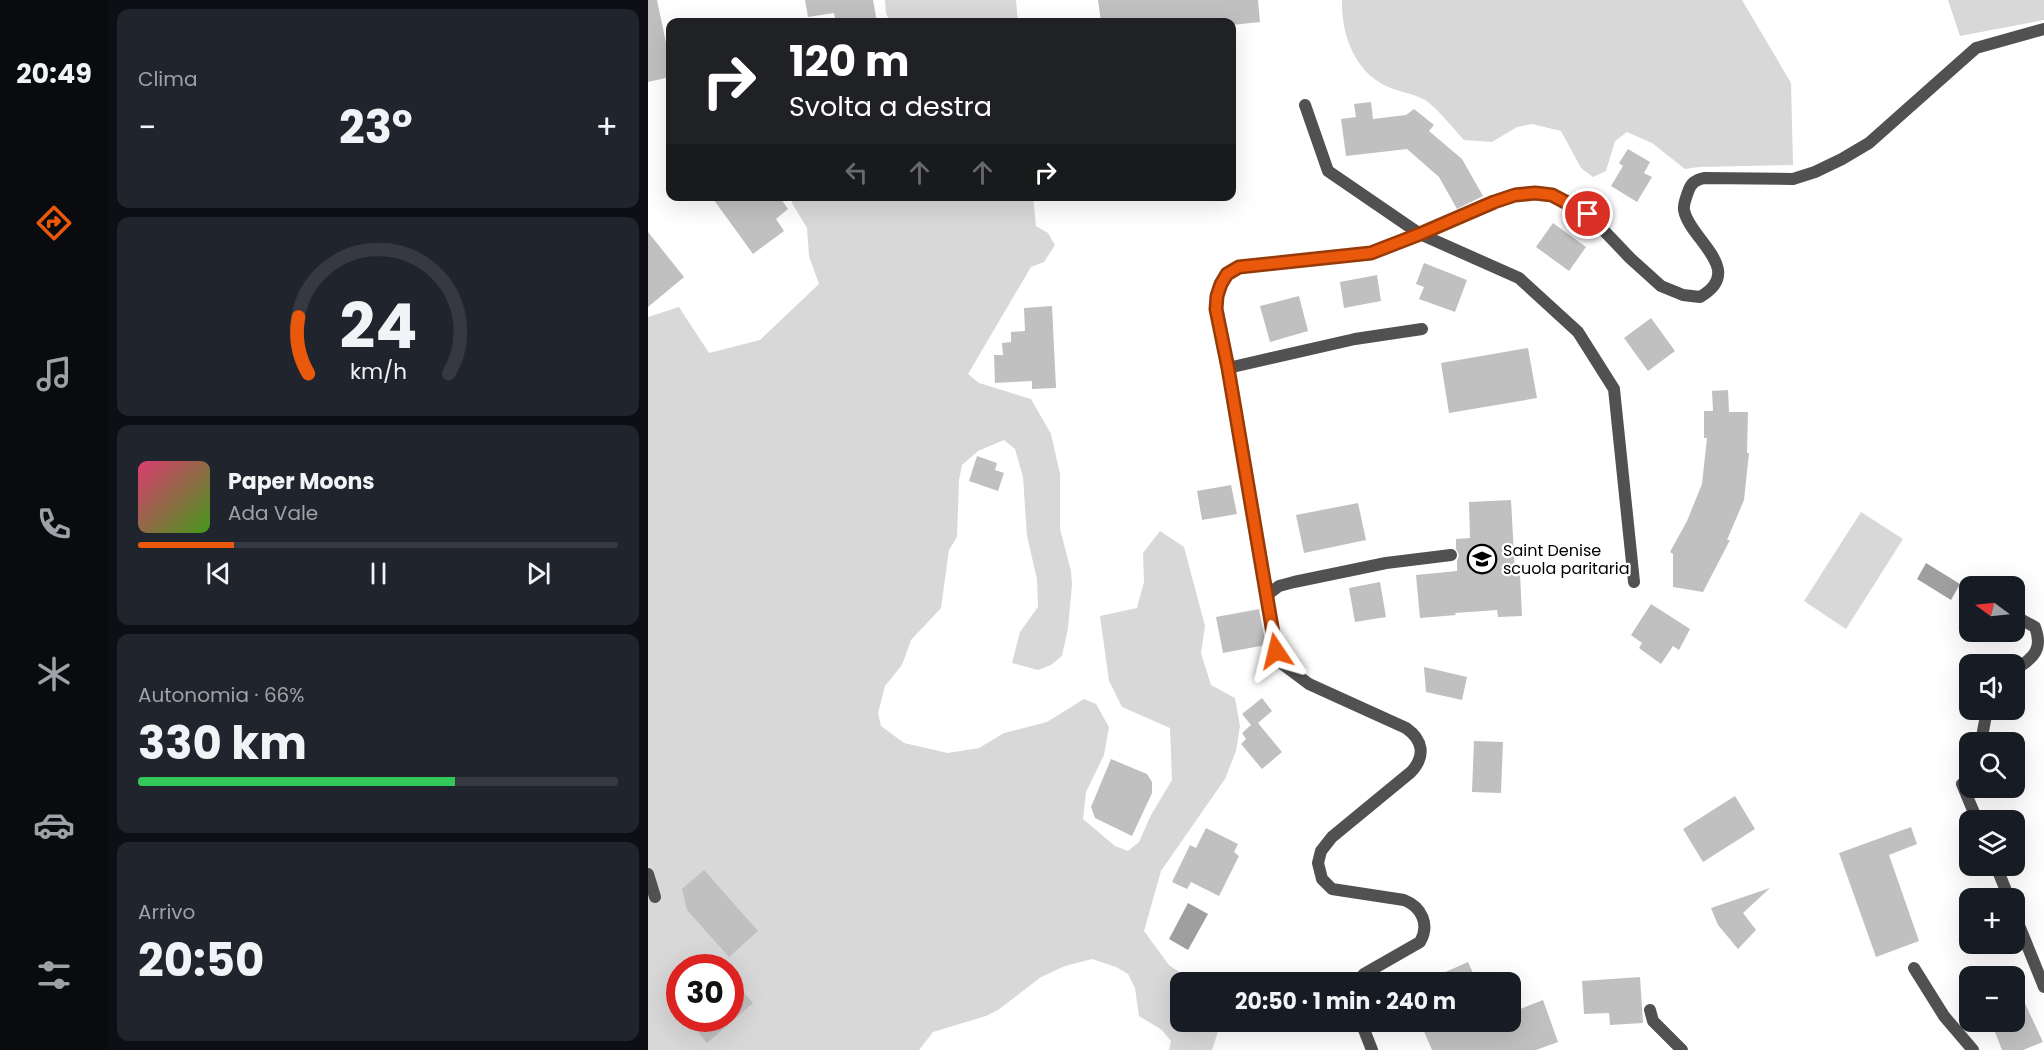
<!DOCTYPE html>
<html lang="it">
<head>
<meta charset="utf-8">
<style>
  :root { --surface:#171b24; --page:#20242c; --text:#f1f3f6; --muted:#9ea1a6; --line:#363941; --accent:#ea580c }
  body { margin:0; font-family:Poppins,sans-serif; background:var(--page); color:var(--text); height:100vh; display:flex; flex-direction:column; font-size:22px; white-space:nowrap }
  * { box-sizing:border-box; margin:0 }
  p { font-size:20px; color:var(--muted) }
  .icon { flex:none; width:33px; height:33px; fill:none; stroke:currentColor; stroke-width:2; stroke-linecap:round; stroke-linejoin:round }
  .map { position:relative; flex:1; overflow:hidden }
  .drawer { display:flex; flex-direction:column; gap:9px; padding:9px; background:#0d0f14; width:540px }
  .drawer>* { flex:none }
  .top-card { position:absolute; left:18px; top:18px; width:570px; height:183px; border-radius:12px; box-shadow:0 6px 24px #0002; background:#202124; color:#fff; overflow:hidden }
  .needle { width:39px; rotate:285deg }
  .tools { position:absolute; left:1311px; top:576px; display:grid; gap:12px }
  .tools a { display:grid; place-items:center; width:66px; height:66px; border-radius:12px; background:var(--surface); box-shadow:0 6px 24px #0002; font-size:30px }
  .speed { position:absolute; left:18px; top:954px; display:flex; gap:12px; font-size:30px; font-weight:700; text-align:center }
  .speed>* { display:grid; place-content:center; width:78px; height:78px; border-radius:50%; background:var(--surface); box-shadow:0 6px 24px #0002; line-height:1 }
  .speed .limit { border:9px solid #d22; background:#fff; color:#111 }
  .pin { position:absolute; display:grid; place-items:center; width:51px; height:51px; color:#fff; margin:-26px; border:3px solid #fff; border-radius:50%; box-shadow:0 2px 6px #0007 }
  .me { position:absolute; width:66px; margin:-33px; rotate:350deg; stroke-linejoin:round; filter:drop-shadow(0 0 4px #0008) }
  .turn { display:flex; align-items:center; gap:21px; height:126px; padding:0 24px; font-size:27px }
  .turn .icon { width:78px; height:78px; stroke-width:2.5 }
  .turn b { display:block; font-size:42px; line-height:51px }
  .lanes { display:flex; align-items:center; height:57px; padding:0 24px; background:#0003; justify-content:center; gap:30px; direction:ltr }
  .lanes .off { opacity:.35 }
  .big { font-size:45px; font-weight:700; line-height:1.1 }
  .drawer .card { flex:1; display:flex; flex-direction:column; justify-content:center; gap:9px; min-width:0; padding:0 21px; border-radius:12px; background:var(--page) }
  .drawer .dial { align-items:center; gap:0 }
  .dial svg { height:156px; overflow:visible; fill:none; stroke:var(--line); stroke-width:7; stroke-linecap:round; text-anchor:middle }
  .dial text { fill:var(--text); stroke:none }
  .song { display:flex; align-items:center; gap:18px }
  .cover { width:72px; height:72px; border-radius:9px; background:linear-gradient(135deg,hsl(340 70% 55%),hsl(100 70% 35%)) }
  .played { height:6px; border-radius:3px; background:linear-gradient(90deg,var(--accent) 20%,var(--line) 20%) }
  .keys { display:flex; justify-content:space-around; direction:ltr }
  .heat { display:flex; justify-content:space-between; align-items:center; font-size:33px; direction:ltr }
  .charge { height:9px; border-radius:4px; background:linear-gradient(90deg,#34c759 66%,var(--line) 0) }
  .trip { position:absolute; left:522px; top:972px; width:351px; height:60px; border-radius:12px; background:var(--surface); box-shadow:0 6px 24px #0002; font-weight:700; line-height:60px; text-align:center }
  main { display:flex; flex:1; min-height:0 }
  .menu { display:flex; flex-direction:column; width:108px; justify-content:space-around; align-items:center; background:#090b0e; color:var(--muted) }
  .menu .icon { width:42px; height:42px }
  .menu .on { color:var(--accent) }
  .menu b { font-size:27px; color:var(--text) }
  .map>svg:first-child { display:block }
</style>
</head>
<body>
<main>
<nav class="menu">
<b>20:49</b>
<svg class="icon on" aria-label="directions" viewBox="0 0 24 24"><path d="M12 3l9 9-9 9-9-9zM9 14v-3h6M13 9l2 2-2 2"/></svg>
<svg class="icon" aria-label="music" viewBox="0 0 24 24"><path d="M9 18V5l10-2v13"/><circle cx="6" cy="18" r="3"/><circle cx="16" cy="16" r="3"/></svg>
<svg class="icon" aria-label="phone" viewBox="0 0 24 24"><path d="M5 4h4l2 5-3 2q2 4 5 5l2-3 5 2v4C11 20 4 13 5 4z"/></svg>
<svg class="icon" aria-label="climate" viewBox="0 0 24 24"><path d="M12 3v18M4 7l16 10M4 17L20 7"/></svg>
<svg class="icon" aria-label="car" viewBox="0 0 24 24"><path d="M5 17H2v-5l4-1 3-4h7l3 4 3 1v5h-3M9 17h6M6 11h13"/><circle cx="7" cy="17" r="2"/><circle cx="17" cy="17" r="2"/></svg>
<svg class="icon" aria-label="filters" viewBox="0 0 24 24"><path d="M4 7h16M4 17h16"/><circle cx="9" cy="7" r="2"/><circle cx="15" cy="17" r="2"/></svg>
</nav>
<section class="drawer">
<div class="card"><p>Clima</p>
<div class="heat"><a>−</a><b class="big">23°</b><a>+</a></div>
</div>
<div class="card dial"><svg viewBox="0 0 100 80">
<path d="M14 69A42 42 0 1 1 86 69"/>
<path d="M14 69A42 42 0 0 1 9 40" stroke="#ea580c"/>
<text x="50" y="56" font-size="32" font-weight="700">24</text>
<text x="50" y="72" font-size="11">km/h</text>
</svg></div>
<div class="card">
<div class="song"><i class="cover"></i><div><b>Paper Moons</b><p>Ada Vale</p></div></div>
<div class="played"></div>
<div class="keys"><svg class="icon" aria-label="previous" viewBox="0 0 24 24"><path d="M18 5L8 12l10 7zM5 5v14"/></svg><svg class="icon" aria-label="pause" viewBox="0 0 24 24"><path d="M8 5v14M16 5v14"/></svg><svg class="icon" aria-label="next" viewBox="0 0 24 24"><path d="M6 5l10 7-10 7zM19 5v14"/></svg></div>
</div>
<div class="card"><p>Autonomia · 66%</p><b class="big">330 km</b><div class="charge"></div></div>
<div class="card"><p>Arrivo</p><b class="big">20:50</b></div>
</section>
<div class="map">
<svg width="1396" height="1050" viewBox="0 0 1396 1050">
  <rect width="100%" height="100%" fill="#fff"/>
  <g fill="#d8d8d8" fill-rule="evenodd">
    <path d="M237,0h131l2,22h-128l-4,-9z"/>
    <path d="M694,0h400l49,83 2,82 -94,2 -14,2 -33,-26 -25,-11 -12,9 -9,30 -13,6 -12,-9 -20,-37 -29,-7 -15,3 -25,15 -28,-2c-10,-11 -27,-32 -39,-40 -12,-7 -27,-8 -39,-14 -32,-15 -45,-53 -44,-86z"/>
    <path d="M1300,0h96v20l-84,16z"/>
    <path d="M144,197h241l3,29 12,7 7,12 -11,17 -13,5 -63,107 11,9 52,16 20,35 9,40v55l11,42 1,13 -4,44 -6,28 -11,9 -13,5 -26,-7 8,-31 18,-25 -1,-28 -10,-43 -4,-59 -8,-28 -11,-9 -26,11 -16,14 -3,15 -2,57 -8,13 -8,58 -30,32 -9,25 -17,21 -7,27 3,13 23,17 44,10 31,-5 25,-15 43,-11 37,-23 12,5 13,23 -5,28 -18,37 -3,27 32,27 13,5 11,-9 12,-27 21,-35 -2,-52 -48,-21 -13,-26 -9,-65 37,-8 7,-26 -1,-29 17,-22 24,16 21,79 -4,27 10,32 24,13 5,28 -4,25 -11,28 -64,92 -17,60 25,34 25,17h-14v40h41l-9,28h-43l2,-9 -9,-11 -23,-14 -4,-28 -7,-14 -12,-7 -24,-8 -27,7 -24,11 -43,33 -12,6 -53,16 -14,18h-271v-733l31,-10 30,46 51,-13 59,-56 -10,-28 -2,-28 -15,-25zM32,968h50v50h-50z"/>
    <path d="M1213,512l42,27 -57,90 -42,-28z"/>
  </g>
  <g fill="#9f9f9f">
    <path d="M1278,563l34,21 -9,16 -34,-21z"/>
    <path d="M540,903l20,11 -20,36 -19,-11z"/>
  </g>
  <g fill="#c0c0c0">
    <path d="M0,0h9l11,52h2v25l-22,5z"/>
    <path d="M157,0h68l4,22h-41l-2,-9 -26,4z"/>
    <path d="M450,0h160l2,22 -28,3v-3h-20v-4l-38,4h-73z"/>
    <path d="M723,102l2,17 33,-4 8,-6 20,16 -5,6 33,28 21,37 -26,13 -18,-32 -32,-28 -61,7 -5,-37 15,-2 -2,-13z"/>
    <path d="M980,149l22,13 -6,11 8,4 -15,25 -26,-16 12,-20 -4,-3z"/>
    <path d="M63,196h68l9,13 -12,10 8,12 -31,23z"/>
    <path d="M905,223l33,24 -17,24 -33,-24z"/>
    <path d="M0,232l36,45 -36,30z"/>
    <path d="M776,263l43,17 -12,32 -36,-13 5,-12 -8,-3z"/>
    <path d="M729,275l4,26 -37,7 -4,-26z"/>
    <path d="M651,296l9,35 -38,11 -10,-36z"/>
    <path d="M404,306l4,82 -24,1v-8l-37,2 -1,-28h9l-1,-12 9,-1v-10l14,-1 -1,-23z"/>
    <path d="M1003,318l24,33 -27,20 -24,-33z"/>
    <path d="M880,348l9,50 -88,15 -8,-50z"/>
    <path d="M1080,390l1,22h19l-1,41h2l-5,47 -17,40h3l-27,52 -30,-5v-33l-3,-2 17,-31 15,-37 5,-46h-3v-27h9l-1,-20z"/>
    <path d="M329,456l20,7 -2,7 9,3 -6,18 -29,-10z"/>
    <path d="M583,485l6,29 -35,6 -5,-29z"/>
    <path d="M863,500l4,73h5l2,43 -24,1 -1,-7 -42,3 1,2 -36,3 -4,-43 41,-4v-10l2,-6 -3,-6v-10l14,-1 -1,-36z"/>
    <path d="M710,503l8,37 -62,13 -8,-38z"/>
    <path d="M732,582l6,35 -31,5 -6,-34z"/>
    <path d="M1003,604l39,25 -11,21 -6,-4 -12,18 -22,-16 3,-5 -11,-8z"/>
    <path d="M611,609l7,36 -43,8 -7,-36z"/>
    <path d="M776,667l43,10 -5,23 -36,-8z"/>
    <path d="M614,698l10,13 -14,12 24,29 -20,17 -21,-25 5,-5 -4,-6 9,-8 -9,-11z"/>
    <path d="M826,741l29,1 -2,51 -29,-1z"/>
    <path d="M463,759l36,15 5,8v11l-20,43 -37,-18 -4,-11z"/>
    <path d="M1087,796l20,33 -52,33 -20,-33z"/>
    <path d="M1263,827l6,17 -28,11 30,86 -43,16 -37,-104z"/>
    <path d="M558,828l32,16 -4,8 5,4 -20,40 -28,-14 -4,7 -15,-7 18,-37 6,3z"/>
    <path d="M56,870l54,61 -29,26 -42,-47 -5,-21z"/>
    <path d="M1122,888l-27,25 13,17 -18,19 -20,-24 -7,-17z"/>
    <path d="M820,962l9,20h-54z"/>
    <path d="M82,977l23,26 -46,40 -20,-25h43z"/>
    <path d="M992,977l3,46 -33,2 -1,-12 -25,1 -2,-33z"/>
    <path d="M1366,980l29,62 -20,8h-21l-11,-28h23z"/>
    <path d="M895,1000l15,42 -22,8h-104l-12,-28h90v-9z"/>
  </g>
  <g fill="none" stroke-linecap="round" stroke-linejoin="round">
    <g stroke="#515151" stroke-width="12">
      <path d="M1366,622l8,-2 13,7c9,24 -3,31 -21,44"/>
      <path d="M1333,742l6,-32"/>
      <path d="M1322,779l-8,5 15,36"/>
      <path d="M1348,866l13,32"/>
      <path d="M0,874l7,23"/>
      <path d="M1366,913l30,74"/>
      <path d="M1266,968l30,48 29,34"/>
      <path d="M1002,1010l3,11 29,29"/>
    </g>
    <g stroke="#515151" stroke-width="12">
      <path d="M657,105l23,66 92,63 99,44 59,54 36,57 20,193"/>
      <path d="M580,368l127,-29 67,-10"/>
      <path d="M619,595l12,-9 15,-4 92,-19 65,-8"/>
      <path d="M709,982l7,-8 56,-32c10,-17 2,-35 -16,-42l-72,-11 -10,-10 -4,-16 3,-12 11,-14 79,-65c15,-16 12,-32 -5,-44l-97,-44 -28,-21 -4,-12 -49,-283 -12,-59 1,-13 4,-12 6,-10 12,-7 132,-14 49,-19 74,-32 21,-7 20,-2 17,2 36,19 42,44 31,28 22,9 17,2c47,-27 -11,-58 -16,-87 -1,-5 2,-12 4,-18 3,-9 7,-12 16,-14l89,1 22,-7 27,-13 27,-16 107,-95 68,-19"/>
      <path d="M713,1022l11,28"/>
    </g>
  </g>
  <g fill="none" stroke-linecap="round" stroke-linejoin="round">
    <g stroke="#983908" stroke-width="15">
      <path id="route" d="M628,651l-48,-283 -12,-59 1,-13 4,-12 6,-10 12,-7 132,-14 49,-19 74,-32 21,-7 20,-2 17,2 36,19"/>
    </g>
    <use href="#route" stroke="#ea580c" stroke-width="10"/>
  </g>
  <defs>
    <g id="school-ring" transform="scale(1.5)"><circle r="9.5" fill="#fff" stroke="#000" stroke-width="1.5"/><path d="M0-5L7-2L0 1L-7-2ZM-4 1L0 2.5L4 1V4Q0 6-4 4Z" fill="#000"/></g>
  </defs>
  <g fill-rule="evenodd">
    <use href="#school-ring" x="834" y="559"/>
  </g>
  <g text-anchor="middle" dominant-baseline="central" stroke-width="4.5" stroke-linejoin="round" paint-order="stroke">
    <g font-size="16" fill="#000" stroke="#fff" text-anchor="start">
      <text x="855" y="550">Saint Denise<tspan x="855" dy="18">scuola paritaria</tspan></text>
    </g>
  </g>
</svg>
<div class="tools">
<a><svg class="needle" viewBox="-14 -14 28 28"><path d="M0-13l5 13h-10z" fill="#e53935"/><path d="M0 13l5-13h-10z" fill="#9ea1a6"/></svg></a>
<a><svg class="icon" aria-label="sound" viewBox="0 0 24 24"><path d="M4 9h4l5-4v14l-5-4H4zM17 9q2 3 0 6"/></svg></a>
<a><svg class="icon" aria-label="search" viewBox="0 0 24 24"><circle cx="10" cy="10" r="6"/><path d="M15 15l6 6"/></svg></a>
<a><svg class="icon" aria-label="layers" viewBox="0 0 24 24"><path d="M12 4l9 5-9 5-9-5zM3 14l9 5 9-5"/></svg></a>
<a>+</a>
<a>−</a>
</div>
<div class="speed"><div class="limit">30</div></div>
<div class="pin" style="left:940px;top:214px;background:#d93025"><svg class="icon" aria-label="arrive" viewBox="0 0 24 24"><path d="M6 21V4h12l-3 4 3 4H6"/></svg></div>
<svg class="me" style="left:628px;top:651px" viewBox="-20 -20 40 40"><path d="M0-17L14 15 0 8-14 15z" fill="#ea580c" stroke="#fff" stroke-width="4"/></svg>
<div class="trip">20:50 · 1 min · 240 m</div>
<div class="top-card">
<div class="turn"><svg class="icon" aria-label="right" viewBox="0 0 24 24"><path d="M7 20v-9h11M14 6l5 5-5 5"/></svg><div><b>120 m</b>Svolta a destra</div></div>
<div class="lanes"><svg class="icon off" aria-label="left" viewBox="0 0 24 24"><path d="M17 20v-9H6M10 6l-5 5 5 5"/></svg><svg class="icon off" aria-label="ahead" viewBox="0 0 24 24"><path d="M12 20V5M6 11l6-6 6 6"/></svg><svg class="icon off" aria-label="ahead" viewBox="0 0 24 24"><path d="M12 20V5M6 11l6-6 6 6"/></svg><svg class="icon" aria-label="right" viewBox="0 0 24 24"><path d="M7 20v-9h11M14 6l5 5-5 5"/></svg></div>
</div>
</div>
</main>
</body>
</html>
